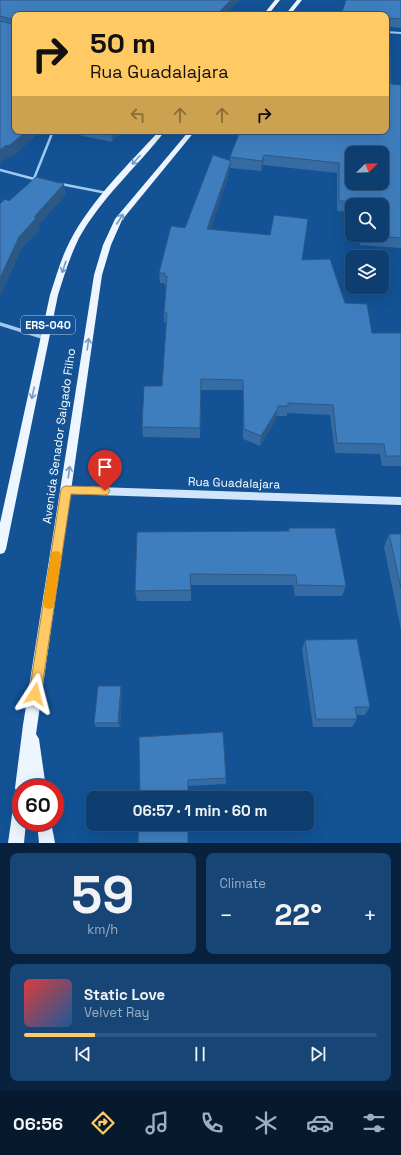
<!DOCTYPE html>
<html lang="en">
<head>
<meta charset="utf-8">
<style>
  :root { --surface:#0e3e70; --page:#174575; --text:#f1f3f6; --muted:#9baec3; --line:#2e5783; --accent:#ffca63 }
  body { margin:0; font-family:"Space Grotesk",sans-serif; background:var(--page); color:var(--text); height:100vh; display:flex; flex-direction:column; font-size:15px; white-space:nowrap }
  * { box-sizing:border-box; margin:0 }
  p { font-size:13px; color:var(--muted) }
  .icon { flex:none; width:22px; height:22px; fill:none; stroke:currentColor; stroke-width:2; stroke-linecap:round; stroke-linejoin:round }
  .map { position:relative; height:843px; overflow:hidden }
  .panel { display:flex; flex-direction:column; gap:10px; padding:10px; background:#08223e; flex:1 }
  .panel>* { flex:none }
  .guide { position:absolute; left:12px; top:12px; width:377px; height:122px; border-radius:8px; box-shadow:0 4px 16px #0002,0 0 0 1px var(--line); background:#ffca63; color:#111; overflow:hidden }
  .needle { width:26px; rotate:67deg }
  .fabs { position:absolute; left:345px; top:146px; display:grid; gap:8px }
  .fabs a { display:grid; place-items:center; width:44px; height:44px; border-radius:8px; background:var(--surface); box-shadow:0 4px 16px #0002,0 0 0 1px var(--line); font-size:20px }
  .speed { position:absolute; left:12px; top:779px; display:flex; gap:8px; font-size:20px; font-weight:700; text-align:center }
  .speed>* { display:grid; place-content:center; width:52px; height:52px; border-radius:50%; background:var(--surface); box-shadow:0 4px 16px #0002,0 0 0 1px var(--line); line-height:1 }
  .speed .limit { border:6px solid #d22; background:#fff; color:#111 }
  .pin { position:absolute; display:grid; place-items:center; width:34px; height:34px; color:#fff; margin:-41px -17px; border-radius:50% 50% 50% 0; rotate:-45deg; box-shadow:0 0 4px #0007 }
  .pin .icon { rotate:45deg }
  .me { position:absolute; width:44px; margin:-22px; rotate:9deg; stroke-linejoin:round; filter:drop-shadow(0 0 3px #0008) }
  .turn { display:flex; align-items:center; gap:14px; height:84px; padding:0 12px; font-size:18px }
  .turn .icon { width:52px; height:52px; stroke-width:2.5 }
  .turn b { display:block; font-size:28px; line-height:34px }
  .lanes { display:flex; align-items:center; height:38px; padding:0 12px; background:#0003; justify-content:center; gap:20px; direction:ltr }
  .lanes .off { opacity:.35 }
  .big { font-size:30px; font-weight:800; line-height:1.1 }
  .panel .widget { flex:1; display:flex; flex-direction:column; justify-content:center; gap:6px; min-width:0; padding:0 14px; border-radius:8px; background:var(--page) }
  .panel .dial { align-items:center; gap:0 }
  .dial b { font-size:52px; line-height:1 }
  .song { display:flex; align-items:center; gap:12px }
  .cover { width:48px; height:48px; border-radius:6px; background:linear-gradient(135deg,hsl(0 70% 55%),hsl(210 70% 35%)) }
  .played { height:4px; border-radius:2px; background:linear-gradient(90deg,var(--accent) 20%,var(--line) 20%) }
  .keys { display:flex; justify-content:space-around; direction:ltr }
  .heat { display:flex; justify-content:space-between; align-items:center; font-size:22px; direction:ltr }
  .panel .tiles { flex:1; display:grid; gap:10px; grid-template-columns:1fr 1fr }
  .widget:last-child { grid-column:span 2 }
  .trip { position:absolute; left:86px; top:791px; width:228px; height:40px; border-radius:8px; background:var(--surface); box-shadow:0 4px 16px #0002,0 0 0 1px var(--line); font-weight:800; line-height:40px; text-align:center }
  .tabs { display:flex; height:64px; justify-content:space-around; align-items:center; background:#06192d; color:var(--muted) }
  .tabs .icon { width:28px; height:28px }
  .tabs .on { color:var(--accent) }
  .tabs b { font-size:18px; color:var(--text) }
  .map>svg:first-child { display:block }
</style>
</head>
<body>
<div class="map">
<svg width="401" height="843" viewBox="0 0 401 843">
  <rect width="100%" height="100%" fill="#125295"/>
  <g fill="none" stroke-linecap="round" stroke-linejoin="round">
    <path stroke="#a1caf3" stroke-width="2" d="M386,32l15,1"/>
    <g stroke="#a1caf3" stroke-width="2.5">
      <path d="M0,170l38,10"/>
      <path d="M33,181l20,-50"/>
      <path d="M61,184l46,9"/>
    </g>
    <path stroke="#a1caf3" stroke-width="3.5" d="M0,324l45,14"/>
    <path fill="#d1e6fc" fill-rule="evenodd" d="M66,486l335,11v8l-335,-11 -3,-1 -1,-3 1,-3z"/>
    <g fill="#edf5ff" fill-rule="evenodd">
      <path d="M275,0h5l-12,15h-5z"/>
      <path d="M297,0h5l-12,15h-5z"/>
      <path d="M159,131h6c-28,36 -63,66 -86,107 -9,18 -15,38 -21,57l-52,254 -2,4 -4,1v-31l50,-228c6,-18 11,-37 20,-54 22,-42 58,-76 89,-110z"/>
      <path d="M189,131h6l-73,89 -11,25 -9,30 -66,459 3,5 7,49h-14l-2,-10 -1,10h-8v34h5l-2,21h-16l6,-42 2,-5 4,-2 -3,-1 -2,-5 8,-63 71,-450 9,-30 12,-26z"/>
      <path d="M37,822h14l4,21h-16z"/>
    </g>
  </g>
  <g fill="#366ca3">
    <path d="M0,0h240l-225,131h26l-28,25 -5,1 -8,7z"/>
    <path d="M401,0v28l-12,-1 2,57 10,1v163l-41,-3v-10h22v-30h-30v7l-15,-1v-38l-74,-8 -2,6 -31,-3v3l-20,59 92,30 43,43 27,30h29v133h-19l-2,-12 -45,-1 -5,-38 -43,-2v3h-11v4l-16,26 -17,-7v-49h-42l-1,48 -57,-1 -1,-10 20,-41 4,-63h-2v-10l2,-27h-1l-1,-3h-4l-1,-10 26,-45 45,-67v-4l156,-142z"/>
    <path d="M69,131h52l-9,11 -43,-9z"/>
    <path d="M289,528l57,58 -4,10h-47l-2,-11h-102v16h-54l-2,-10 153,-60z"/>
    <path d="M389,534h12v96l-17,-83z"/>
    <path d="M305,640l65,67 -5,8h-9l1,4 -5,8h-39l-11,-78z"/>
    <path d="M121,686l1,4 -2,37h-24l-2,-4z"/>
    <path d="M139,737l87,41v6l-37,2z"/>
  </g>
  <g fill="#2c5885">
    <path d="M231,0h9l-15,15h-9z"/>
    <path d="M389,21l-2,9h-1v-8z"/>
    <path d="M27,131h14l-28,25 -5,1 -8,7v-14z"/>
    <path d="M111,131h10l-9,11z"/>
    <path d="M264,155l-1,10 -2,6 1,-10z"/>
    <path d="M231,161l-1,10 -23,68v-10z"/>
    <path d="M64,184l2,11 -27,30 1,4 -18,20 -22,48v-19l19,-41 15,-20z"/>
    <path d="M277,410l-1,10 -16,26 1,-10z"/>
    <path d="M121,686l1,4 -2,37 -2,-4z"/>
  </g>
  <g fill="#3f7ebe" stroke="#2c5885" fill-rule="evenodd">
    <path d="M0,0h231l-15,15h-201v5l-15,-4z"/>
    <path d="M346,0h55v19l-12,-1v3l-3,1v-7h-45z"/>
    <path d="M0,21l13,3 2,-1v108h12l-17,14 -5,1 -5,4z"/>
    <path d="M386,25l3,1 2,58 10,1v153l-38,-3h19v-30h-21v-3l-22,-1v-38l-75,-8 -2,6 -32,-4 10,-26h146zM352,153h30v30h-30z"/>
    <path d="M213,155l18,6 -24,68 63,6 4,-20 34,4 -6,41 28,-1 15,44 22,1 5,29h29v123h-15l-2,-12 -47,-1 -4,-38 -45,-2v3h-10l-1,4 -16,26 -17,-7 -1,-49 -42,-1 -1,49 -58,-1 2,-41h18l5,-73h-3l3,-37h-3l1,-3h-6l12,-47 14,2z"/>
    <path d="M36,177l28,7 -30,33h3l-18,20 -19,41v-74l5,-5 4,2z"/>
    <path d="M289,528h46l11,58 -49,-1 -1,-10 -106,-1 1,16 -56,1 2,-59 152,-1z"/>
    <path d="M389,534h12v54z"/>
    <path d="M357,639l13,68h-15l2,12h-41l-11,-79z"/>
    <path d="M98,686h23l-3,37h-24z"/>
    <path d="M223,732l3,46 -38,2v18h-48l-1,-61z"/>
    <path d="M139,824h49v19h-50z"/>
  </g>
  <defs><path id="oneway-shaft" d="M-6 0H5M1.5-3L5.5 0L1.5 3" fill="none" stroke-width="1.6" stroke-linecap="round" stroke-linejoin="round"/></defs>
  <g stroke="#759bc5">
    <use href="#oneway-shaft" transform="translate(136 160) rotate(132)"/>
    <use href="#oneway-shaft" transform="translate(120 219) rotate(-57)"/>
    <use href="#oneway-shaft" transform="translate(64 267) rotate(108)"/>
    <use href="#oneway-shaft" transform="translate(88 344) rotate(-82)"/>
    <use href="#oneway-shaft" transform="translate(33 393) rotate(102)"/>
    <use href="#oneway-shaft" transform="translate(69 472) rotate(-82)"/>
  </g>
  <path fill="#ffca63" stroke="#a68340" d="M66,486l39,1 3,1 2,3 -2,3 -3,1 -34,-1 -30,200 -2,4 -4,2 -5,-2 -1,-4 32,-204 2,-3z"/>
  <path fill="#f59e0b" d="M56,551l4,1 1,4 -7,48 -1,4 -4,1 -4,-1 -2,-4 8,-48 1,-4z"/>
  <g text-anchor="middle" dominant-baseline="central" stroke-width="4" stroke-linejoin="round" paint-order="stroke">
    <rect fill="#125295" stroke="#b8cbdf" stroke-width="1" x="21" y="316" width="54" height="18" rx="3"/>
    <g font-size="11" font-weight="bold" fill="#fff">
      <text x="48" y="325">ERS-040</text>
    </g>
    <g font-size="12" fill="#fff" stroke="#125295">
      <text transform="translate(59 436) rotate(-82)">Avenida Senador Salgado Filho</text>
      <text transform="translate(234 483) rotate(2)">Rua Guadalajara</text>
    </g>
  </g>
</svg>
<div class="fabs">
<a><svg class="needle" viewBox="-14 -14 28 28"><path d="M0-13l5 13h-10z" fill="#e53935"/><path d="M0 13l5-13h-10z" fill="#9baec3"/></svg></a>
<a><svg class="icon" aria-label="search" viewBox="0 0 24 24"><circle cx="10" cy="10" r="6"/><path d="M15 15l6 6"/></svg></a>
<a><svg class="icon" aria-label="layers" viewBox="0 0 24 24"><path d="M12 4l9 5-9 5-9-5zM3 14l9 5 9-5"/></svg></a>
</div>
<div class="speed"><div class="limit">60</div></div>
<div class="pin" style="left:105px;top:491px;background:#d93025"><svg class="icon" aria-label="arrive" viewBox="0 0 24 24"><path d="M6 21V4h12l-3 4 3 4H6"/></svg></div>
<svg class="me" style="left:35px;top:694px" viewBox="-20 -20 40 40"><path d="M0-17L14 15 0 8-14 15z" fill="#ffca63" stroke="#fff" stroke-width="4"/></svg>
<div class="trip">06:57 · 1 min · 60 m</div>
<div class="guide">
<div class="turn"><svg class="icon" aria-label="right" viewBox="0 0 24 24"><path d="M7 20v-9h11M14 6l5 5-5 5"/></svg><div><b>50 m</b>Rua Guadalajara</div></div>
<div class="lanes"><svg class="icon off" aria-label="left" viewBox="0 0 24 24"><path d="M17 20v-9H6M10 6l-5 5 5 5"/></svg><svg class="icon off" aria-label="ahead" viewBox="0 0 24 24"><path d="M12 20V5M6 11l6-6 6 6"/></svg><svg class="icon off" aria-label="ahead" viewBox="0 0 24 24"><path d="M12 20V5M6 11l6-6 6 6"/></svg><svg class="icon" aria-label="right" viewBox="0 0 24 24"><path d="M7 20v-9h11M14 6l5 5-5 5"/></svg></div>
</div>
</div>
<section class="panel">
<div class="tiles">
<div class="widget dial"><b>59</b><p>km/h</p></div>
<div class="widget"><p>Climate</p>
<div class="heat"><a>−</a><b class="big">22°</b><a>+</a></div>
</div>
<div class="widget">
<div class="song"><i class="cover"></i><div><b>Static Love</b><p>Velvet Ray</p></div></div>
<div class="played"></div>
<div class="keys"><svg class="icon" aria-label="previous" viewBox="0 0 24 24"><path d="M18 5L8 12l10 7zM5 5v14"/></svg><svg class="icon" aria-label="pause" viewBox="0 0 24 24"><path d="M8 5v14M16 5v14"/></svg><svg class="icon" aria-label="next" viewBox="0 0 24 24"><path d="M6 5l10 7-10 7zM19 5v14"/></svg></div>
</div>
</div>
</section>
<nav class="tabs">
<b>06:56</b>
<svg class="icon on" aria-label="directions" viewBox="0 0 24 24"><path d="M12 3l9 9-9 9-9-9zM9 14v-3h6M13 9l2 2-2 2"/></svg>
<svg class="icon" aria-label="music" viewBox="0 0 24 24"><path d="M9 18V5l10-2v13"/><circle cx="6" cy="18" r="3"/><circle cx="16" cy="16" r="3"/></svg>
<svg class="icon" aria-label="phone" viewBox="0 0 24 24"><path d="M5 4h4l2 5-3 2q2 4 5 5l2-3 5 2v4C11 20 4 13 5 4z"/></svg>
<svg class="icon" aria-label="climate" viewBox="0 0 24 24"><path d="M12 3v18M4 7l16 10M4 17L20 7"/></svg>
<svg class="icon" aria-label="car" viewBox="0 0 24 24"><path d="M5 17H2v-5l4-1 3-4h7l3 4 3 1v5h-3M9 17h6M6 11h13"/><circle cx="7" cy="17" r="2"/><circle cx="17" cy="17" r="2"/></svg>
<svg class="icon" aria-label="filters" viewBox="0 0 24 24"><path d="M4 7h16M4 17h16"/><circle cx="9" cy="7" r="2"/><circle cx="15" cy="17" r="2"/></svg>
</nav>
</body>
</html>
